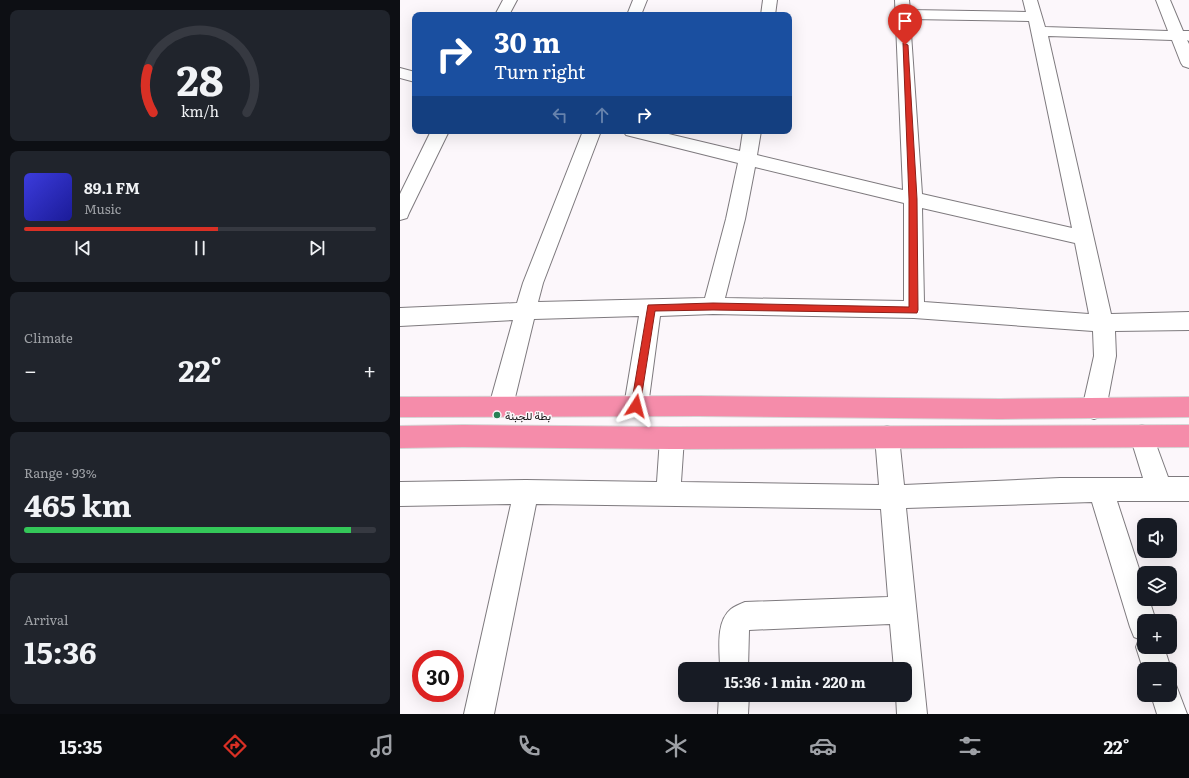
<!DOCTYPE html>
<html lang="en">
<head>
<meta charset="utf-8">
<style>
  :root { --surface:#171b24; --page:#20242c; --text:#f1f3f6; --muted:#9ea1a6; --line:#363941; --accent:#d93025 }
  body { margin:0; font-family:Literata,Vazirmatn,serif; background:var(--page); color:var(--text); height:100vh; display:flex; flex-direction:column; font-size:15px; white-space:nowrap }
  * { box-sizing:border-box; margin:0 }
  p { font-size:13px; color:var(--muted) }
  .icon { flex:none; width:22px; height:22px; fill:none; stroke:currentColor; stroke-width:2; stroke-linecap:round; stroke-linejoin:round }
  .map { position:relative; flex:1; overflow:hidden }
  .details { display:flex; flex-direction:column; gap:10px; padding:10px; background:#0d0f14; width:400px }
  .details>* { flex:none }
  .banner { position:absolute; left:12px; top:12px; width:380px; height:122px; border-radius:8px; box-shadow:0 4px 16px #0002; background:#1a4fa0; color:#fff; overflow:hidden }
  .fabs { position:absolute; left:737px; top:518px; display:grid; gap:8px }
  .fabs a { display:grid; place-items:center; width:40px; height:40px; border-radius:8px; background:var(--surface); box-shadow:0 4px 16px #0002; font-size:20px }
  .speed { position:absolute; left:12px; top:650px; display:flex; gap:8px; font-size:20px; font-weight:700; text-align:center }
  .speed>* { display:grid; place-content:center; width:52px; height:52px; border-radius:50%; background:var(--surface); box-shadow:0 4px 16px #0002; line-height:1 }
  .speed .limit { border:6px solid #d22; background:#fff; color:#111 }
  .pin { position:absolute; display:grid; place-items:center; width:34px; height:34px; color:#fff; margin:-41px -17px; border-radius:50% 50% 50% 0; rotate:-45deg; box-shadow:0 0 4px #0007 }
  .pin .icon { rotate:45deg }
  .me { position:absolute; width:44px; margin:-22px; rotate:9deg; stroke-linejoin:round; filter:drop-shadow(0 0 3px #0008) }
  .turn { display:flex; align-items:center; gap:14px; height:84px; padding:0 16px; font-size:18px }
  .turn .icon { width:52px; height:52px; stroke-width:2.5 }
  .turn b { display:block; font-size:28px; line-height:34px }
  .lanes { display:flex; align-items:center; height:38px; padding:0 16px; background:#0003; justify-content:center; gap:20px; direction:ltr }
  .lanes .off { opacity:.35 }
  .big { font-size:30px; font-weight:700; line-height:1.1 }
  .details .card { flex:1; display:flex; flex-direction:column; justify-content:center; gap:6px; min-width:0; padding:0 14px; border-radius:8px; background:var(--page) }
  .details .dial { align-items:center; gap:0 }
  .dial svg { height:104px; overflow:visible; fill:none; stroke:var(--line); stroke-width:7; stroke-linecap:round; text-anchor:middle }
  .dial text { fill:var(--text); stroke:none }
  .song { display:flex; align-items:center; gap:12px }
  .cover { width:48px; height:48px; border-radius:6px; background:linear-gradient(135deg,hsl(240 70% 55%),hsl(240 70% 35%)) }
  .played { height:4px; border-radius:2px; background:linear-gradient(90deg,var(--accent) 55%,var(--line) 55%) }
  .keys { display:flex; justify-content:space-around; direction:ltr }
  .heat { display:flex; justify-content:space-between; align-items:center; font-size:22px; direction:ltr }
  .charge { height:6px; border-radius:3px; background:linear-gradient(90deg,#34c759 93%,var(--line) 0) }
  .trip { position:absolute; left:278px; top:662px; width:234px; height:40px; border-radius:8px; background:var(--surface); box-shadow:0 4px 16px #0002; font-weight:700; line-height:40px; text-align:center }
  .tabs { display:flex; height:64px; justify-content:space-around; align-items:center; background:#090b0e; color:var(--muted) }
  .tabs .icon { width:28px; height:28px }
  .tabs .selected { color:var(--accent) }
  .tabs b { font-size:18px; color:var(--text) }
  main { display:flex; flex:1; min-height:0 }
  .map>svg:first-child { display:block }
</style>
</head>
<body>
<main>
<section class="details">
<div class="card dial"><svg viewBox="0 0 100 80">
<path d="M14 69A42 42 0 1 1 86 69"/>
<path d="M14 69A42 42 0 0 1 10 35" stroke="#d93025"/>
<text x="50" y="56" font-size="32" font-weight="700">28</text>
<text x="50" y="72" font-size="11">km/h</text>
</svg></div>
<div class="card">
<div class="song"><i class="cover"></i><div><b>89.1 FM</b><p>Music</p></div></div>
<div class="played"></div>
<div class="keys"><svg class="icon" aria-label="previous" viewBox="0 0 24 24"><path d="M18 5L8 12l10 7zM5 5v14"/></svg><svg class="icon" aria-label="pause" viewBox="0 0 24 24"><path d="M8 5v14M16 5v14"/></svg><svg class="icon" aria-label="next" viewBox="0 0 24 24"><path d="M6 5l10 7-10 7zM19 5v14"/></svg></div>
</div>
<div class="card"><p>Climate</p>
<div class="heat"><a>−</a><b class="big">22°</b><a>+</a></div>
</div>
<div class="card"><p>Range · 93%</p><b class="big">465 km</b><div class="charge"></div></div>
<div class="card"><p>Arrival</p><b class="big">15:36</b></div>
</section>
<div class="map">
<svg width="789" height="714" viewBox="0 0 789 714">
  <rect width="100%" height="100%" fill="#fcf7fb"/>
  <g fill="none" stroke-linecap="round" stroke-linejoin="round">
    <g stroke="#7e7a7e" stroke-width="2">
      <g id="street">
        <path d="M103,0h14l-8,15h-14z"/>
        <path d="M233,0h14l-6,15h-14z"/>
        <path d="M363,0h14l-2,15h-14z"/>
        <path d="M495,0h14l1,10 116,2 -3,-12h14l8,27 123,4 -12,-31h14l13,31h6v10l-2,-1 2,4v24l-6,-2 -2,-3 -9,-23 -124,-4 63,278 78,-2v18l-74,1 1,25 -10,53 -4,7 -8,3 -8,-3 -4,-7 12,-53 -1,-25 -179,-13 -201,-4 -53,2 -12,90 -4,7 -8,3 -8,-3 -4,-7 15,-90 -105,3 -21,87 -4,7 -8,3 -8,-3 -4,-7 24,-86 -113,6v-18l117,-5 6,-20 60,-152h18l-58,152 -5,19 167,-4 21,-79 12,-56 -112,-28 -3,-4h33l84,20 3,-20h18l-4,24 146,35zM510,19l119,2 43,207 -150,-34zM355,167l149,36v98l-179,-3 20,-79zM522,208l153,35 14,71 -165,-12z"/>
        <path d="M0,68l15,4v10l-15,-4z"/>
        <path d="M31,131h18l-40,82 -2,5 -7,2v-26z"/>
        <path d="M742,425l8,3 18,49h21v24h-72l27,83v15h5l7,22h-12v26h20l7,22 -1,3v-3h-26v3l-8,-25 3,-8 -5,-2 -4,-10 -38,-125 -186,6 21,206h-30l-1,-19h9v-26h-11l-4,-45 -141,6 -1,39h-28c0,-18 -5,-47 11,-60 4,-3 9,-5 14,-7l143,-5 -7,-88 -345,-5 -42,210h-30l47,-210 -111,2v-24l126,-2 131,2 3,-44 4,-8 8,-3 8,3 4,8 -3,44 198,3 -4,-48 4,-8 8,-3 8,3 4,8 5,48 156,-7h83l-13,-42 4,-8z"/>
        <path d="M770,682l6,3 11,29h-30l-6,-19h19z"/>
        <path d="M319,695h30l-1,19h-30z"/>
      </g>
    </g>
    <g stroke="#d5d5d5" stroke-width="2">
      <g id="highway">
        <path d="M299,396l301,3 189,-2v20l-189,2 -301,-3 -299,1v-20z"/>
        <path d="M63,425l209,2 517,-2v22l-517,2 -209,-2 -63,1v-22z"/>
      </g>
    </g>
    <use href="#street" fill="#fff" fill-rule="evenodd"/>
    <use href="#highway" fill="#f58caa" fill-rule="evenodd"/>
  </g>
  <path fill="#d93025" stroke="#8d1f18" d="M503,43l5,2 9,154 1,111 -1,3 -204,-3 -58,1 -15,95 -1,3 -3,1 -4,-1 -1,-3 17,-101 65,-2 196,4v-108z"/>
  <circle fill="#298155" stroke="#fcf7fb" stroke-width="1.5" cx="97" cy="415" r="4"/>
  <g text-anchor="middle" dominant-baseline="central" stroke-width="3" stroke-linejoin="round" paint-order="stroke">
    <g font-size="11" fill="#161516" stroke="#fcf7fb" text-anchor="start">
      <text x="105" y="415">بطة للجبنة</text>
    </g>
  </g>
</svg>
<div class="fabs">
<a><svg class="icon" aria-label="sound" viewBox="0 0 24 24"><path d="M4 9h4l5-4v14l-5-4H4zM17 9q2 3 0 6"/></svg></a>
<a><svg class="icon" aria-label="layers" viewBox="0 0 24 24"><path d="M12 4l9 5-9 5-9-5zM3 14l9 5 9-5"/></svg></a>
<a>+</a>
<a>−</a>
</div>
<div class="speed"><div class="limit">30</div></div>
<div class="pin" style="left:505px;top:45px;background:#d93025"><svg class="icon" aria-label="arrive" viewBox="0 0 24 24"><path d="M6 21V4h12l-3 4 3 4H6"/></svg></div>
<svg class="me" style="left:236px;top:406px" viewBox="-20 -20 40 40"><path d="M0-17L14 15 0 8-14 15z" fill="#d93025" stroke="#fff" stroke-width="4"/></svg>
<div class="trip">15:36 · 1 min · 220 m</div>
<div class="banner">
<div class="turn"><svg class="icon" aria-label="right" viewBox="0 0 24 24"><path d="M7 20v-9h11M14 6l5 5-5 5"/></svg><div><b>30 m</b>Turn right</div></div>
<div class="lanes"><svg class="icon off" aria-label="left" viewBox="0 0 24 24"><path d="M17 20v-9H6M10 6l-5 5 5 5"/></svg><svg class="icon off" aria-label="ahead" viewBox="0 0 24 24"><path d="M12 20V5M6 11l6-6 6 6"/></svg><svg class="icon" aria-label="right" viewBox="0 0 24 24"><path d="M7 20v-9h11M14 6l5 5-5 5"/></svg></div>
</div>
</div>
</main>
<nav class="tabs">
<b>15:35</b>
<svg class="icon selected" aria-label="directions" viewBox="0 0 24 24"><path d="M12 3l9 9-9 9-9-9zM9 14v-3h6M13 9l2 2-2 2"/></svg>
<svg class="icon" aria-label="music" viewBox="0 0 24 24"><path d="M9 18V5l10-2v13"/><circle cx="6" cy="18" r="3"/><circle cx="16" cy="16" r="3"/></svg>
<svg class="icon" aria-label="phone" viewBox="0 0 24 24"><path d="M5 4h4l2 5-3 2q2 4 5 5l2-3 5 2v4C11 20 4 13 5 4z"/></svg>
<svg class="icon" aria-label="climate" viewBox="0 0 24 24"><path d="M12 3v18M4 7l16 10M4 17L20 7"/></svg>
<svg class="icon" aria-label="car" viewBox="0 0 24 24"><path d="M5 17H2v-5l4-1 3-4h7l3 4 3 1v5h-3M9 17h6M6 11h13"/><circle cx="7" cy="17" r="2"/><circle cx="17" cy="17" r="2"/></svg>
<svg class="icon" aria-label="filters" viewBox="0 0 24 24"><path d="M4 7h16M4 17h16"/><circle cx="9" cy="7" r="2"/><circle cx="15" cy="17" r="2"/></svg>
<b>22°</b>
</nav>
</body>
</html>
